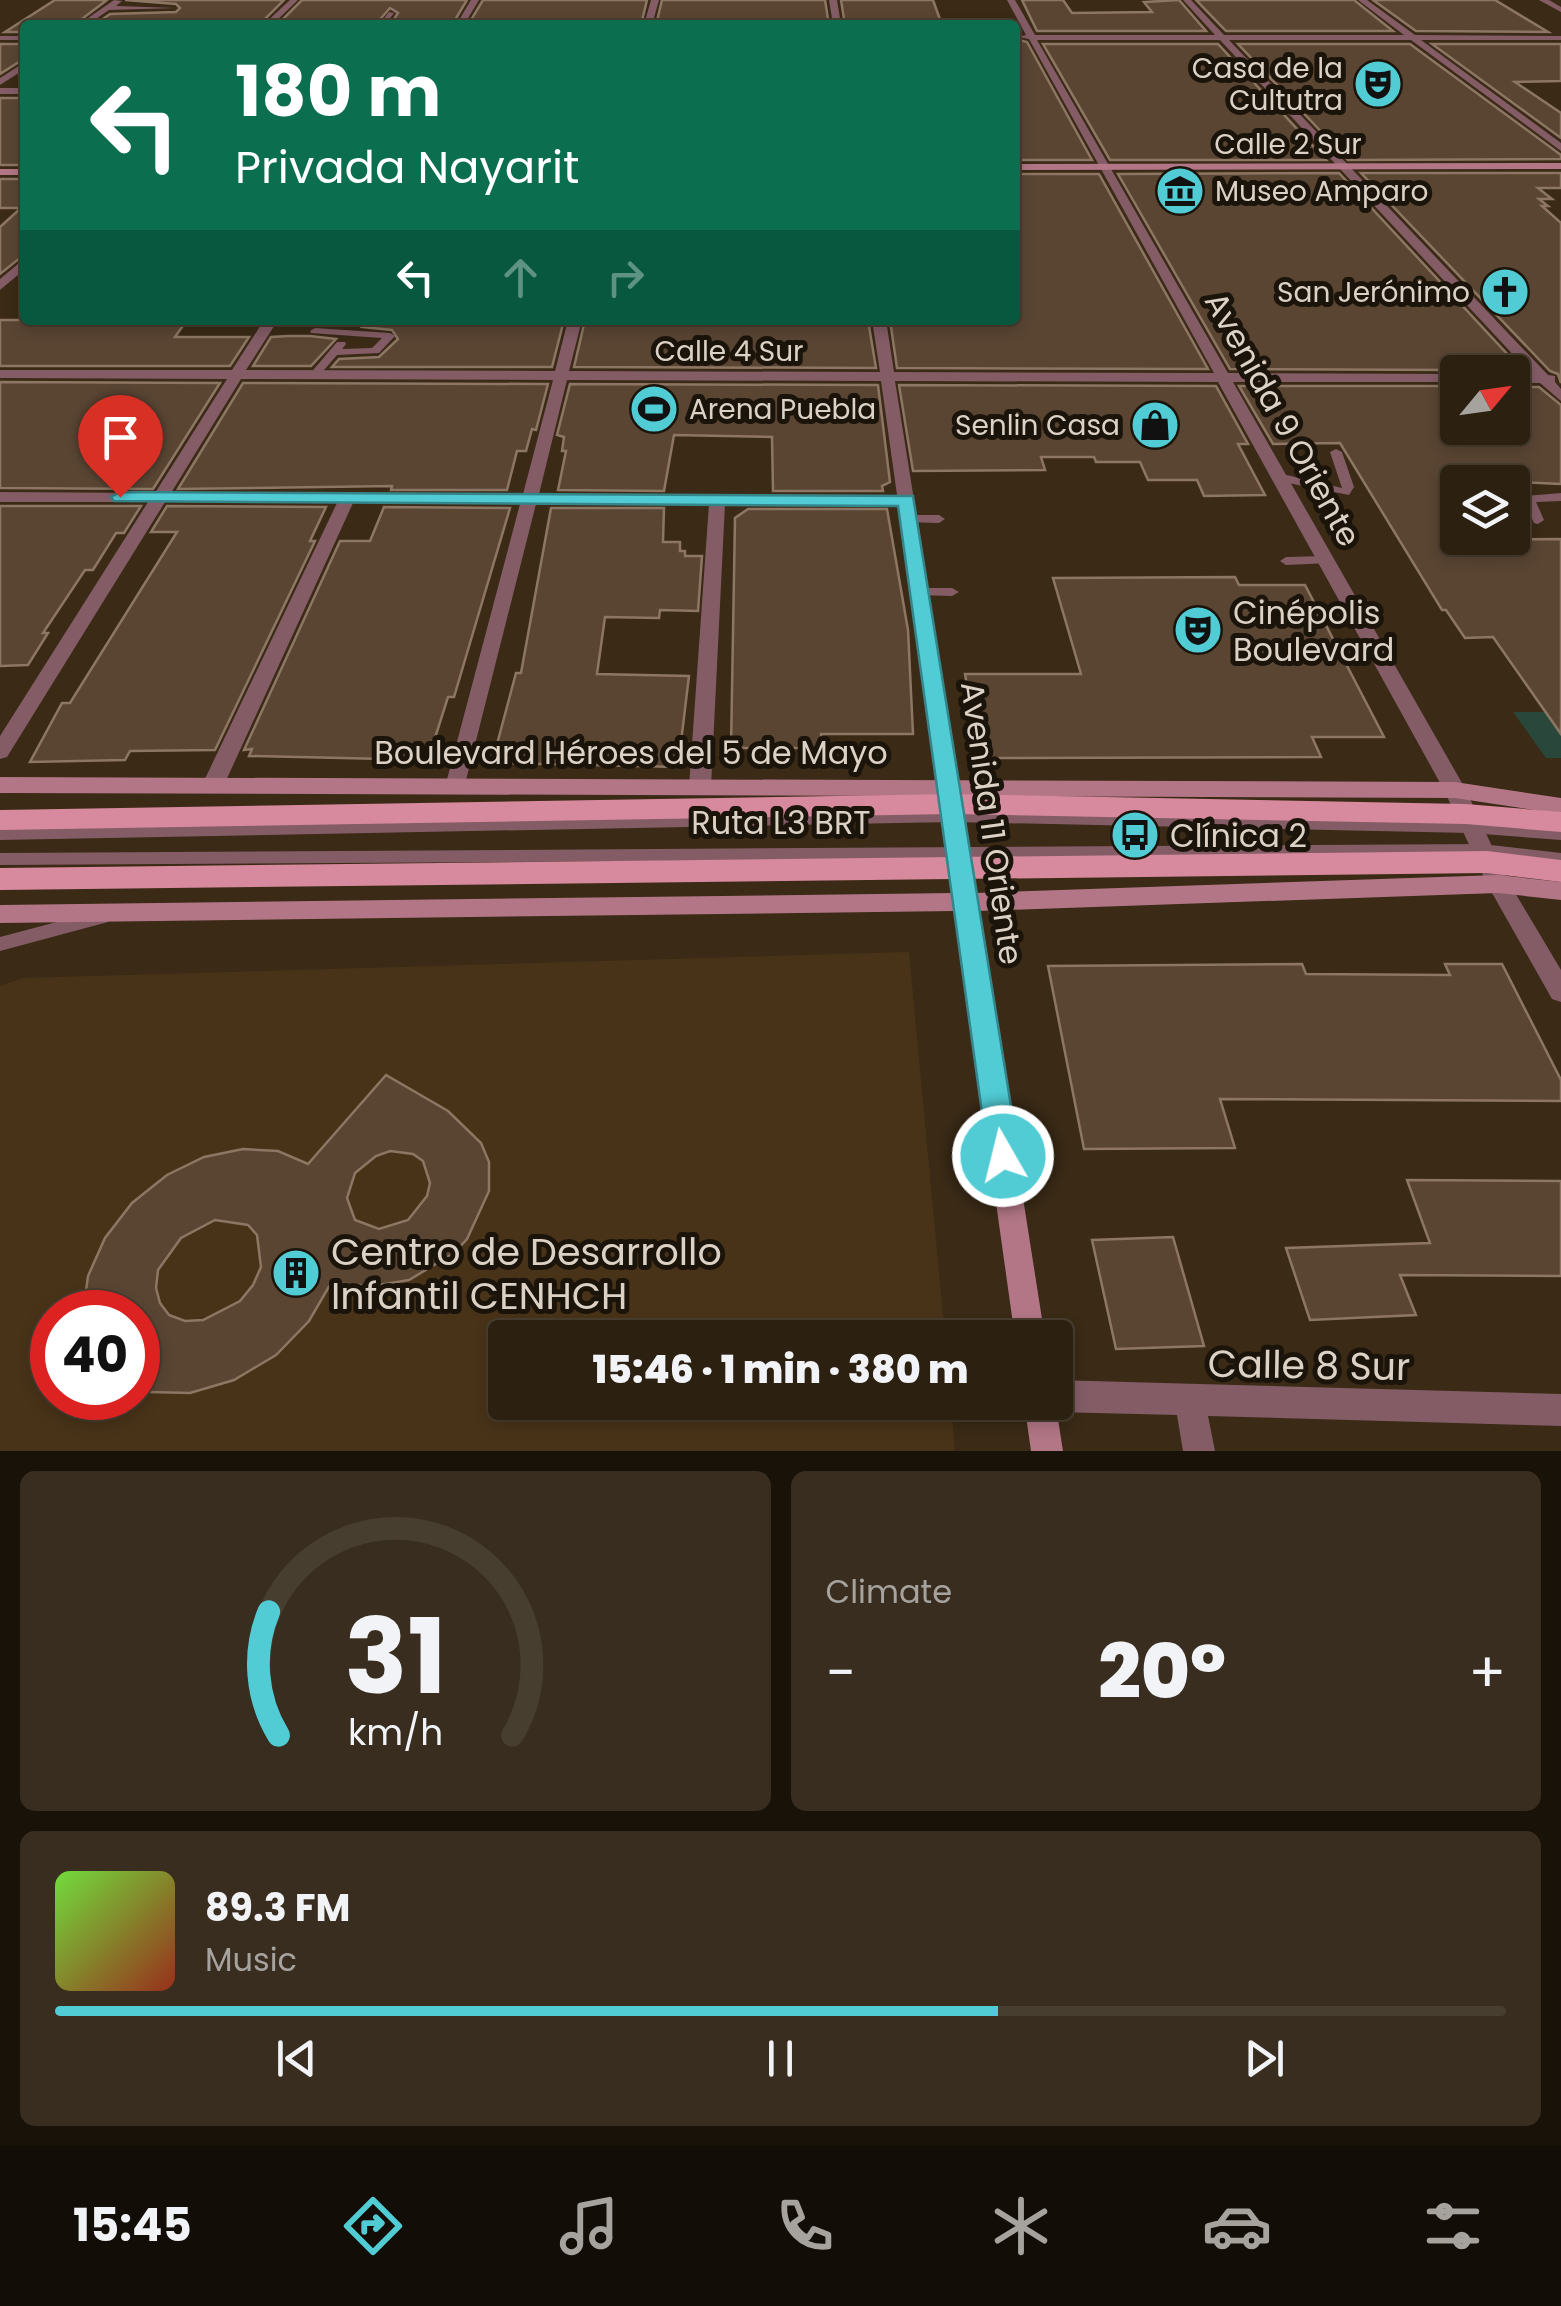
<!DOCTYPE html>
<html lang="en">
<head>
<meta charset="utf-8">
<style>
  :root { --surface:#2c2010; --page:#382d1e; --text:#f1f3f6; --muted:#a6a39f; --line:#483e30; --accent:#51ccd5 }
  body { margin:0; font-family:Poppins,sans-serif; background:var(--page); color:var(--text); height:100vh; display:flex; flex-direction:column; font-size:38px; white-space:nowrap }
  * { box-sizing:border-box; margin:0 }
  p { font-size:32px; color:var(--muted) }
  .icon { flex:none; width:55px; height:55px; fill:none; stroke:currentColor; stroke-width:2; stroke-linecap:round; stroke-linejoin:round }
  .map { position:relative; height:1451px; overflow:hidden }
  .side { display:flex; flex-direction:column; gap:20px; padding:20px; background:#181209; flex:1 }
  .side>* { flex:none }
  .hud { position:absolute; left:20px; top:20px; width:1000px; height:305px; border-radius:10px; box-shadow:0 5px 15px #0003,0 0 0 2px var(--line); background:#0b6e4f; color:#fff; overflow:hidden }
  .needle { width:65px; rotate:61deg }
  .buttons { position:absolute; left:1440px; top:355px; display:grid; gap:20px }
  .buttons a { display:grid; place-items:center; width:90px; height:90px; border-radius:10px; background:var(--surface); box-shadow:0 5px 15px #0003,0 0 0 2px var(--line); font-size:50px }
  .speed { position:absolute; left:30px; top:1290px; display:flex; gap:20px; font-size:50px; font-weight:700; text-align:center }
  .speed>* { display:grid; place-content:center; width:130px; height:130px; border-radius:50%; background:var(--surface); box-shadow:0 5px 15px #0003,0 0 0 2px var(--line); line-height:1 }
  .speed .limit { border:15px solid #d22; background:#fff; color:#111 }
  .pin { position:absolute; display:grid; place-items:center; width:85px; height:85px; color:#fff; margin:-102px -42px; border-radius:50% 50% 50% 0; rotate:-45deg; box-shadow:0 0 10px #0007 }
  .pin .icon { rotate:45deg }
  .me { position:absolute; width:110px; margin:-55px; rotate:352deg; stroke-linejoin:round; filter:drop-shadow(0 0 8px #0008) }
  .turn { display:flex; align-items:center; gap:35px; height:210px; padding:0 50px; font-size:45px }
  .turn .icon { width:130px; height:130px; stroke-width:2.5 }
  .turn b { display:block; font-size:70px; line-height:85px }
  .lanes { display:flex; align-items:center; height:95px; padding:0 50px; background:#0003; justify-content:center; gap:50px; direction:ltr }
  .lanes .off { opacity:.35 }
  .big { font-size:75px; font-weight:800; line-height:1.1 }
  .side .card { flex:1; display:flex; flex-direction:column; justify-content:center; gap:15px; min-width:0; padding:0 35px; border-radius:15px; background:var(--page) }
  .side .dial { align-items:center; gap:0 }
  .dial svg { height:260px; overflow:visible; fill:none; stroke:var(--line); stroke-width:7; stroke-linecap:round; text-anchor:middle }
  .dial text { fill:var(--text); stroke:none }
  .song { display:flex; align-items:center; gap:30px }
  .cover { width:120px; height:120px; border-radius:15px; background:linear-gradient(135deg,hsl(100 70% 55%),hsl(10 70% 35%)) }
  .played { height:10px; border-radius:5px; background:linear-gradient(90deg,var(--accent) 65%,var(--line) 65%) }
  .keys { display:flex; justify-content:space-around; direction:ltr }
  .heat { display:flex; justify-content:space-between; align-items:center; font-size:55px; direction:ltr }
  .side .tiles { flex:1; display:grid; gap:20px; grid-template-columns:1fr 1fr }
  .card:last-child { grid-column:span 2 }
  .trip { position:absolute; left:488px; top:1320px; width:585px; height:100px; border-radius:10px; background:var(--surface); box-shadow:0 5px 15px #0003,0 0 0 2px var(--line); font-weight:800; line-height:100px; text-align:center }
  .tabs { display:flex; height:160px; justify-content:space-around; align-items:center; background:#120d06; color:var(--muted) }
  .tabs .icon { width:70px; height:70px }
  .tabs .current { color:var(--accent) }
  .tabs b { font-size:45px; color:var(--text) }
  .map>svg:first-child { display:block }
</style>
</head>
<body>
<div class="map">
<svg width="1561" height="1451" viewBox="0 0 1561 1451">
  <rect width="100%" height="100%" fill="#3a2a16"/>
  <path fill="#483318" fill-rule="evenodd" d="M909,952l36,385 -440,1v64l446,1 4,48h-955v-465l23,-8zM52,1312h86v86h-86z"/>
  <path fill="#29483b" d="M1513,712h48v46h-15z"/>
  <g fill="#5a4533" stroke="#8d7663" stroke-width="2.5" fill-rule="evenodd">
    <path d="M55,0h52l-33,25h-49v7h-20z"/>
    <path d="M125,0h159l-25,25h-165l16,-11 66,-2 4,-4 -4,-4z"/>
    <path d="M302,0h165l-15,25h-62l8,-12 -8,-5 -15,17h-98z"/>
    <path d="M483,0h164l-6,25h-173z"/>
    <path d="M662,0h163l4,25h-173z"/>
    <path d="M841,0h92l9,25h-97z"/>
    <path d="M1022,0h41l9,13 80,-1 -8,-10 35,-2 27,31h-169z"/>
    <path d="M1196,0h158l39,31h-167z"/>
    <path d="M1373,0h122l53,32 -132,-1z"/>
    <path d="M1015,39l12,3 65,118h-77z"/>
    <path d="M0,44h25v14l-25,16z"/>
    <path d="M1043,44h175l108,116h-216z"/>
    <path d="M1238,44h172l151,111v4l-213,1z"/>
    <path d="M1432,44h129v37l-46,1 46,31v25z"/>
    <rect x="0" y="98" width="25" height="67"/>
    <path d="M1339,173l184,198h-11v-5h-54v4l-228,-1 -112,-195z"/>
    <path d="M1361,173h200v15h-23l14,11h-13l9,7h-6l19,17v160l-3,-9 -8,-3z"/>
    <path d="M1015,174h84l109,195 -311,-1 -7,-48h125z"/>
    <path d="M0,179h25v75l-25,20v-47l21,-19h-21z"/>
    <path d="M0,320h187l-12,17h74l-19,29h-230z"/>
    <path d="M366,320h198l-12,47h-220l7,-8 40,-2 19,-18 -6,-9 -30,-3z"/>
    <path d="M585,320h283l8,48 -302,-1z"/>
    <path d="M288,336h22l26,3 -25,27h-58l18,-29z"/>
    <path d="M0,382l220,1 -67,106 -153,-1z"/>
    <path d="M243,383l305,1 -12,46 -4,-1 -6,22h-9l-10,39h-116l1,-4 -214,3z"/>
    <path d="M570,384l308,1 12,97 -8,4 1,5h-110l-1,-54 -98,-2 -10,56 -106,-1 8,-39h-4l2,-14 -7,-2z"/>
    <path d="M899,385l317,1 32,58h-10l27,51 -61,1 -7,-16h-49l-8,-18h-44l-2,-5h-53l4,13 -132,1z"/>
    <path d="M1239,386h219v42h54v-41h27l22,18v79l-103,-5v61l103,-1v195l-68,-97 -28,1 -19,-28h-4l-102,-167 -67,1z"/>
    <path d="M0,506h141l-17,27h-8l-23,37h-8l-42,63h5l-20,32 -28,1z"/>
    <path d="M167,506l159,1 -16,34h5l-100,209 -85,1 -5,9 -95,2 32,-59h8l107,-171h-26z"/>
    <path d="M384,507l126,1 -56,189h-6l-20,63 -179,-4 3,-7 -8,1 96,-209h30z"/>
    <path d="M551,508h113l-1,34h17v9h5v5h17l-4,55 -38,-1 -1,8 -54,-1 -8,57 92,2 -11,91 -186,-4 24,-90h5z"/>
    <path d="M748,509h139l21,121 5,104h-92l1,14h-91l4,-230z"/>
    <path d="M1235,577l4,8h66l79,152h-72l9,20 -341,1 -15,-84h116l-28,-96z"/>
    <path d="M1302,964l4,10 144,1 -5,-11h57l59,116v21l-341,-2 15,49 -151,1 -36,-183z"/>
    <path d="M386,1075l62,36 33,32 8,19v29l-22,48 -13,14 -45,27 -36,6 -42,-3 -22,38 -33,34 -42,25 -44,13 -41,-1 -11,-5v-75h-55l5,-36 17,-38 27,-35 35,-28 37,-18 39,-8 35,2 30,13zM390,1151l23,3 10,7 7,22 -3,13 -19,24 -29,9 -24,-9 -8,-22 8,-25 21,-17zM215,1220l33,5 9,10 4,32 -8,18 -13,16 -37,19 -18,1 -16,-6 -9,-12 -4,-15 2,-18 23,-32z"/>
    <path d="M1407,1180l154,1v95l-161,-1 16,40 -106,5 -24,-72 144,-5z"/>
    <path d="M1173,1237l31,109 -88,3 -24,-109z"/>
  </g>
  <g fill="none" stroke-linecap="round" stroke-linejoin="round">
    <g fill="#835c66" fill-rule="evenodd">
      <path d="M389,12l5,1 -9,12h-6z"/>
      <path d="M315,328l75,5 5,3 -16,17 -42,2 -19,22 -4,1 -5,-3 28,-33h8l1,2 -4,5 30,-1 10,-10 -71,-5 -1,-2z"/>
      <path d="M1336,449l6,3 12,35 -5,8 -71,-14 -6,-4 6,-4 64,15 -12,-36z"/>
      <path d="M1561,493v8l-25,1 8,18 -6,4 -4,-1 -11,-24 2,-3z"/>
      <path d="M909,515h30l6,4 -6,4 -34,-1v-6z"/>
      <path d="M1325,556l5,1 1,3 -1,3 -44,2 -6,-4 6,-4z"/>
      <path d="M920,588h32l7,4 -7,4 -37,-1 -2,-3 2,-3z"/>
      <path d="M953,810l517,11 91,7v12l-91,-7 -517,-11 -953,18v-12z"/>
      <path d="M1482,844l79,9v12l-79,-9 -1482,9v-12z"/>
      <path d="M102,910l6,2 3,5 -3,5 -108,29v-14z"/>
    </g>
    <g fill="#835c66" fill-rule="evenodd">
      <path d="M114,0l8,1 -6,5 60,2 -67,2 -22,15h-9z"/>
      <path d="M290,0h8l-26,25h-9z"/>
      <path d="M471,0h8l-15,25h-8z"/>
      <path d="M651,0h8l-7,25h-8z"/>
      <path d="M829,0h8l4,25h-8z"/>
      <path d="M1007,0h8l20,35h180l-32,-35h8l33,35h180l-46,-35h9l48,35 146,1v4h-140l140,103v8l-150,-111h-182l319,335 7,1v6l6,7v12l-21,-18h-28v-8h20l-312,-335h-183l191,333 230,1v8h-225l233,408 42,91 53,89v32l-9,-3 -65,-115 -43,-94 -226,-408 -323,-1 65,407 -4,5h-14l-4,-5 -39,-283 -174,-1 -14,283 -4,5h-14l-4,-5 20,-283h-173l-73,288h-14l-4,-5 75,-283 -167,-1 -129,282 -4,5h-14l-4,-5 135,-282 -172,-1 -158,255 -7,2v-23l148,-234h-148v-10l155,1 72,-114 -227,-1v-8h232l32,-50h14l-32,50 309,1 13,-51h14l-13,51 311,1 -8,-52h14l8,52 320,1 -185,-334 -11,-2 8,-2zM241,379l312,1 -30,114 -352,-1zM567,380l314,1 16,114 -358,-1z"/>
      <path d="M1539,0h10l12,7v5z"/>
      <rect x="0" y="36" width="25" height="4"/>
      <path d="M25,62v7l-25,16v-7z"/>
      <rect x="0" y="88" width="25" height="6"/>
      <path d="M25,258v11l-25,21v-11z"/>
      <path d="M1055,1380l506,14v32l-353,-10 7,35h-32l-6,-36 -122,-3 -11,-5 -2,-5h13z"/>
    </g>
    <g fill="#b27686" fill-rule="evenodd">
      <path d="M1561,163v6l-546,1v-6z"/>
      <rect x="0" y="169" width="25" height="6"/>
      <path d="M0,777l1455,5 106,16v16l-106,-16 -495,-2 16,97 522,-18 63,7v18l-63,-7 -520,18 67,427h-30l-60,-427 -955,12v-18l953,-12 -14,-97 -939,-3z"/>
      <path d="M1055,1400l8,51h-32l-7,-49z"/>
    </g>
    <g fill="#d7899e" fill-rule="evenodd">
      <path d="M952,794l514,10 95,8v20l-95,-8 -514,-10 -952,16v-20z"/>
      <path d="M1487,851l74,9v22l-74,-9 -1487,17v-22z"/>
    </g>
  </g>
  <path fill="#51ccd5" stroke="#35858a" stroke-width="2.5" d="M120,492l793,4 106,660 -5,10 -11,5 -11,-5 -4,-10 -90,-650 -784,-5 -3,-4z"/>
  <defs>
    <g id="theatre-disc" transform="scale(2.5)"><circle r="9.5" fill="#51ccd5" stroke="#1b140b"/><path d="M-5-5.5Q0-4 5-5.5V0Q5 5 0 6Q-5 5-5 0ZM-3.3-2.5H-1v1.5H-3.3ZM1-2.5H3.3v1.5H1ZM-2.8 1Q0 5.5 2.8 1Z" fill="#111"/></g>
    <g id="museum-disc" transform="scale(2.5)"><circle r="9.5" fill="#51ccd5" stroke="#1b140b"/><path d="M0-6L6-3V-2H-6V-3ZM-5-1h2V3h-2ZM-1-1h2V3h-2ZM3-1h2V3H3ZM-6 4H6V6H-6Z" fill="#111"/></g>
    <g id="church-disc" transform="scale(2.5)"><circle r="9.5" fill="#51ccd5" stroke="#1b140b"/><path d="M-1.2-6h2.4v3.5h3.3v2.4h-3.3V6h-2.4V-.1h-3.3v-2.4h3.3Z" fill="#111"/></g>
    <g id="stadium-disc" transform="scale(2.5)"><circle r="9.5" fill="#51ccd5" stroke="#1b140b"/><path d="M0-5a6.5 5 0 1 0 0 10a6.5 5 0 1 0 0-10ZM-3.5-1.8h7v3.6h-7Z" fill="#111"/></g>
    <g id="shop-disc" transform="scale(2.5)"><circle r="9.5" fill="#51ccd5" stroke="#1b140b"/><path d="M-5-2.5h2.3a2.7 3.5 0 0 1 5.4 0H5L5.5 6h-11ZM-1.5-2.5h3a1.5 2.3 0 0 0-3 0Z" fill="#111"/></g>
    <g id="bus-disc" transform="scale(2.5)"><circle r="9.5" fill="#51ccd5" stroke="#1b140b"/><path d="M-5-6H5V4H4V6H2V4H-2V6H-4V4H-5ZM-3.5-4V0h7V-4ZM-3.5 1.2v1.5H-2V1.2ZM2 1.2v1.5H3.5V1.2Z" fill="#111"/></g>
    <g id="building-disc" transform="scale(2.5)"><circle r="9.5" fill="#51ccd5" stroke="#1b140b"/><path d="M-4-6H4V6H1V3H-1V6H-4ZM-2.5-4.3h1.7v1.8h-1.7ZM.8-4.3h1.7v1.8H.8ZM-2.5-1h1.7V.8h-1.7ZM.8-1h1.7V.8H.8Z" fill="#111"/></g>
  </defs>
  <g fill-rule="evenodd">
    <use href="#theatre-disc" x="1378" y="84"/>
    <use href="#museum-disc" x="1180" y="191"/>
    <use href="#church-disc" x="1505" y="292"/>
    <use href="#stadium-disc" x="654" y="409"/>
    <use href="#shop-disc" x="1155" y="425"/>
    <use href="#theatre-disc" x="1198" y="630"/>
    <use href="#bus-disc" x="1135" y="835"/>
    <use href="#building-disc" x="296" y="1273"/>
  </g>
  <g text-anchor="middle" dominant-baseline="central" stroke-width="10" stroke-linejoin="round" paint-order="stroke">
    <g font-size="28" fill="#dcd1c5" stroke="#1b140b" text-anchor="end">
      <text x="1343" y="68">Casa de la<tspan x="1343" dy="32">Cultutra</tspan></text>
      <text x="1215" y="191" text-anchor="start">Museo Amparo</text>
      <text x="1470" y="292">San Jerónimo</text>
      <text x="689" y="409" text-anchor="start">Arena Puebla</text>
      <text x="1120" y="425">Senlin Casa</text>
    </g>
    <g font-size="28" fill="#dcd1c5" stroke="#1b140b">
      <text x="1288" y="144">Calle 2 Sur</text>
      <text x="729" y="351">Calle 4 Sur</text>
    </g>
    <g font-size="32" fill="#dcd1c5" stroke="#1b140b">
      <text transform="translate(1283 419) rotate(61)">Avenida 9 Oriente</text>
      <text x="631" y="752">Boulevard Héroes del 5 de Mayo</text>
      <text x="781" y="822">Ruta L3 BRT</text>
      <text transform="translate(992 823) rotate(82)">Avenida 11 Oriente</text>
    </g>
    <g font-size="32" fill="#dcd1c5" stroke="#1b140b" text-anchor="start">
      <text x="1233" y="612">Cinépolis<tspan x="1233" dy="37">Boulevard</tspan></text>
      <text x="1170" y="835">Clínica 2</text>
    </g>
    <g font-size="38" fill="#dcd1c5" stroke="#1b140b" text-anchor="start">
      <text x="331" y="1251">Centro de Desarrollo<tspan x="331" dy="44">Infantil CENHCH</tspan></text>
    </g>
    <g font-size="38" fill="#dcd1c5" stroke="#1b140b">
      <text transform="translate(1309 1365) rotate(1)">Calle 8 Sur</text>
    </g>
  </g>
</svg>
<div class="buttons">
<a><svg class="needle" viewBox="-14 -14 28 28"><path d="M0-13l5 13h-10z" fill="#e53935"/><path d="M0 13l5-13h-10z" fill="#a6a39f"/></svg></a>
<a><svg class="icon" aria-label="layers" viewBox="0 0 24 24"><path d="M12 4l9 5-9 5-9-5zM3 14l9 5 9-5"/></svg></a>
</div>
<div class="speed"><div class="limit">40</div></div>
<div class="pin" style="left:120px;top:497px;background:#d93025"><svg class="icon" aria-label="arrive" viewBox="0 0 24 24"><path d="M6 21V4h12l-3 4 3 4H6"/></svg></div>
<svg class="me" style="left:1003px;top:1156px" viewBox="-20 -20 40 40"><circle r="17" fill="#51ccd5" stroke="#fff" stroke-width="3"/><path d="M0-11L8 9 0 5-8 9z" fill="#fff"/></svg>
<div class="trip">15:46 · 1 min · 380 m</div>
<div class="hud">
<div class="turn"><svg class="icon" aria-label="left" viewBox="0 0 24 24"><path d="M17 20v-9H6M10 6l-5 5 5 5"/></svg><div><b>180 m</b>Privada Nayarit</div></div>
<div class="lanes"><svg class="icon" aria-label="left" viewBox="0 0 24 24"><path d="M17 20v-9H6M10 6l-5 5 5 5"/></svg><svg class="icon off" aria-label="ahead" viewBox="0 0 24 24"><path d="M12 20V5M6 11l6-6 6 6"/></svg><svg class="icon off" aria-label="right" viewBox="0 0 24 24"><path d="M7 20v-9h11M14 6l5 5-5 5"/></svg></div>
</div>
</div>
<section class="side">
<div class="tiles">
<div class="card dial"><svg viewBox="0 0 100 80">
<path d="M14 69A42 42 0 1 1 86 69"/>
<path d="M14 69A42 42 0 0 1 11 31" stroke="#51ccd5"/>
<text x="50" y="56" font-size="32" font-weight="700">31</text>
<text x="50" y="72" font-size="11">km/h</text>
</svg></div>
<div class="card"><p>Climate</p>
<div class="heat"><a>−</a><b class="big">20°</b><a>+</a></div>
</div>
<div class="card">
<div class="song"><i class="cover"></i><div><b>89.3 FM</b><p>Music</p></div></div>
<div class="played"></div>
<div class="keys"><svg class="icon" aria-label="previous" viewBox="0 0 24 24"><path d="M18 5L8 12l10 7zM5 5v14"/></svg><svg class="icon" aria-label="pause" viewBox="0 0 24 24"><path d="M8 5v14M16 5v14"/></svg><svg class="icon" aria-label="next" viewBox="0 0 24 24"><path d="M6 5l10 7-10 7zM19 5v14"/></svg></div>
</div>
</div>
</section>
<nav class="tabs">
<b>15:45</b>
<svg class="icon current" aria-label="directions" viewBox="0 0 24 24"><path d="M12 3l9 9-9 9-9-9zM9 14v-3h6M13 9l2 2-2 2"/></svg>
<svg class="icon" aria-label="music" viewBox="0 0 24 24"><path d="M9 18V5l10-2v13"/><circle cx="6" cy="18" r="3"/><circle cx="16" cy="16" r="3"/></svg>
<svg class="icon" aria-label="phone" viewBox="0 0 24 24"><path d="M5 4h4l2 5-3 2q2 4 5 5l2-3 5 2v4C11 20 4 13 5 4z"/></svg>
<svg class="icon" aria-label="climate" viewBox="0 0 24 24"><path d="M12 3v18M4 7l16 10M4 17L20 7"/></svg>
<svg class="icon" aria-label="car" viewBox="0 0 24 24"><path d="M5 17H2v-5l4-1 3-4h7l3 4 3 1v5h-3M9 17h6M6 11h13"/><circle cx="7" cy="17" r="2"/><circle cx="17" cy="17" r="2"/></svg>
<svg class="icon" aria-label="filters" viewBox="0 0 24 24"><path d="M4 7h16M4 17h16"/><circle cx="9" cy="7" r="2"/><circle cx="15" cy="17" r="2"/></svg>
</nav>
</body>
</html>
